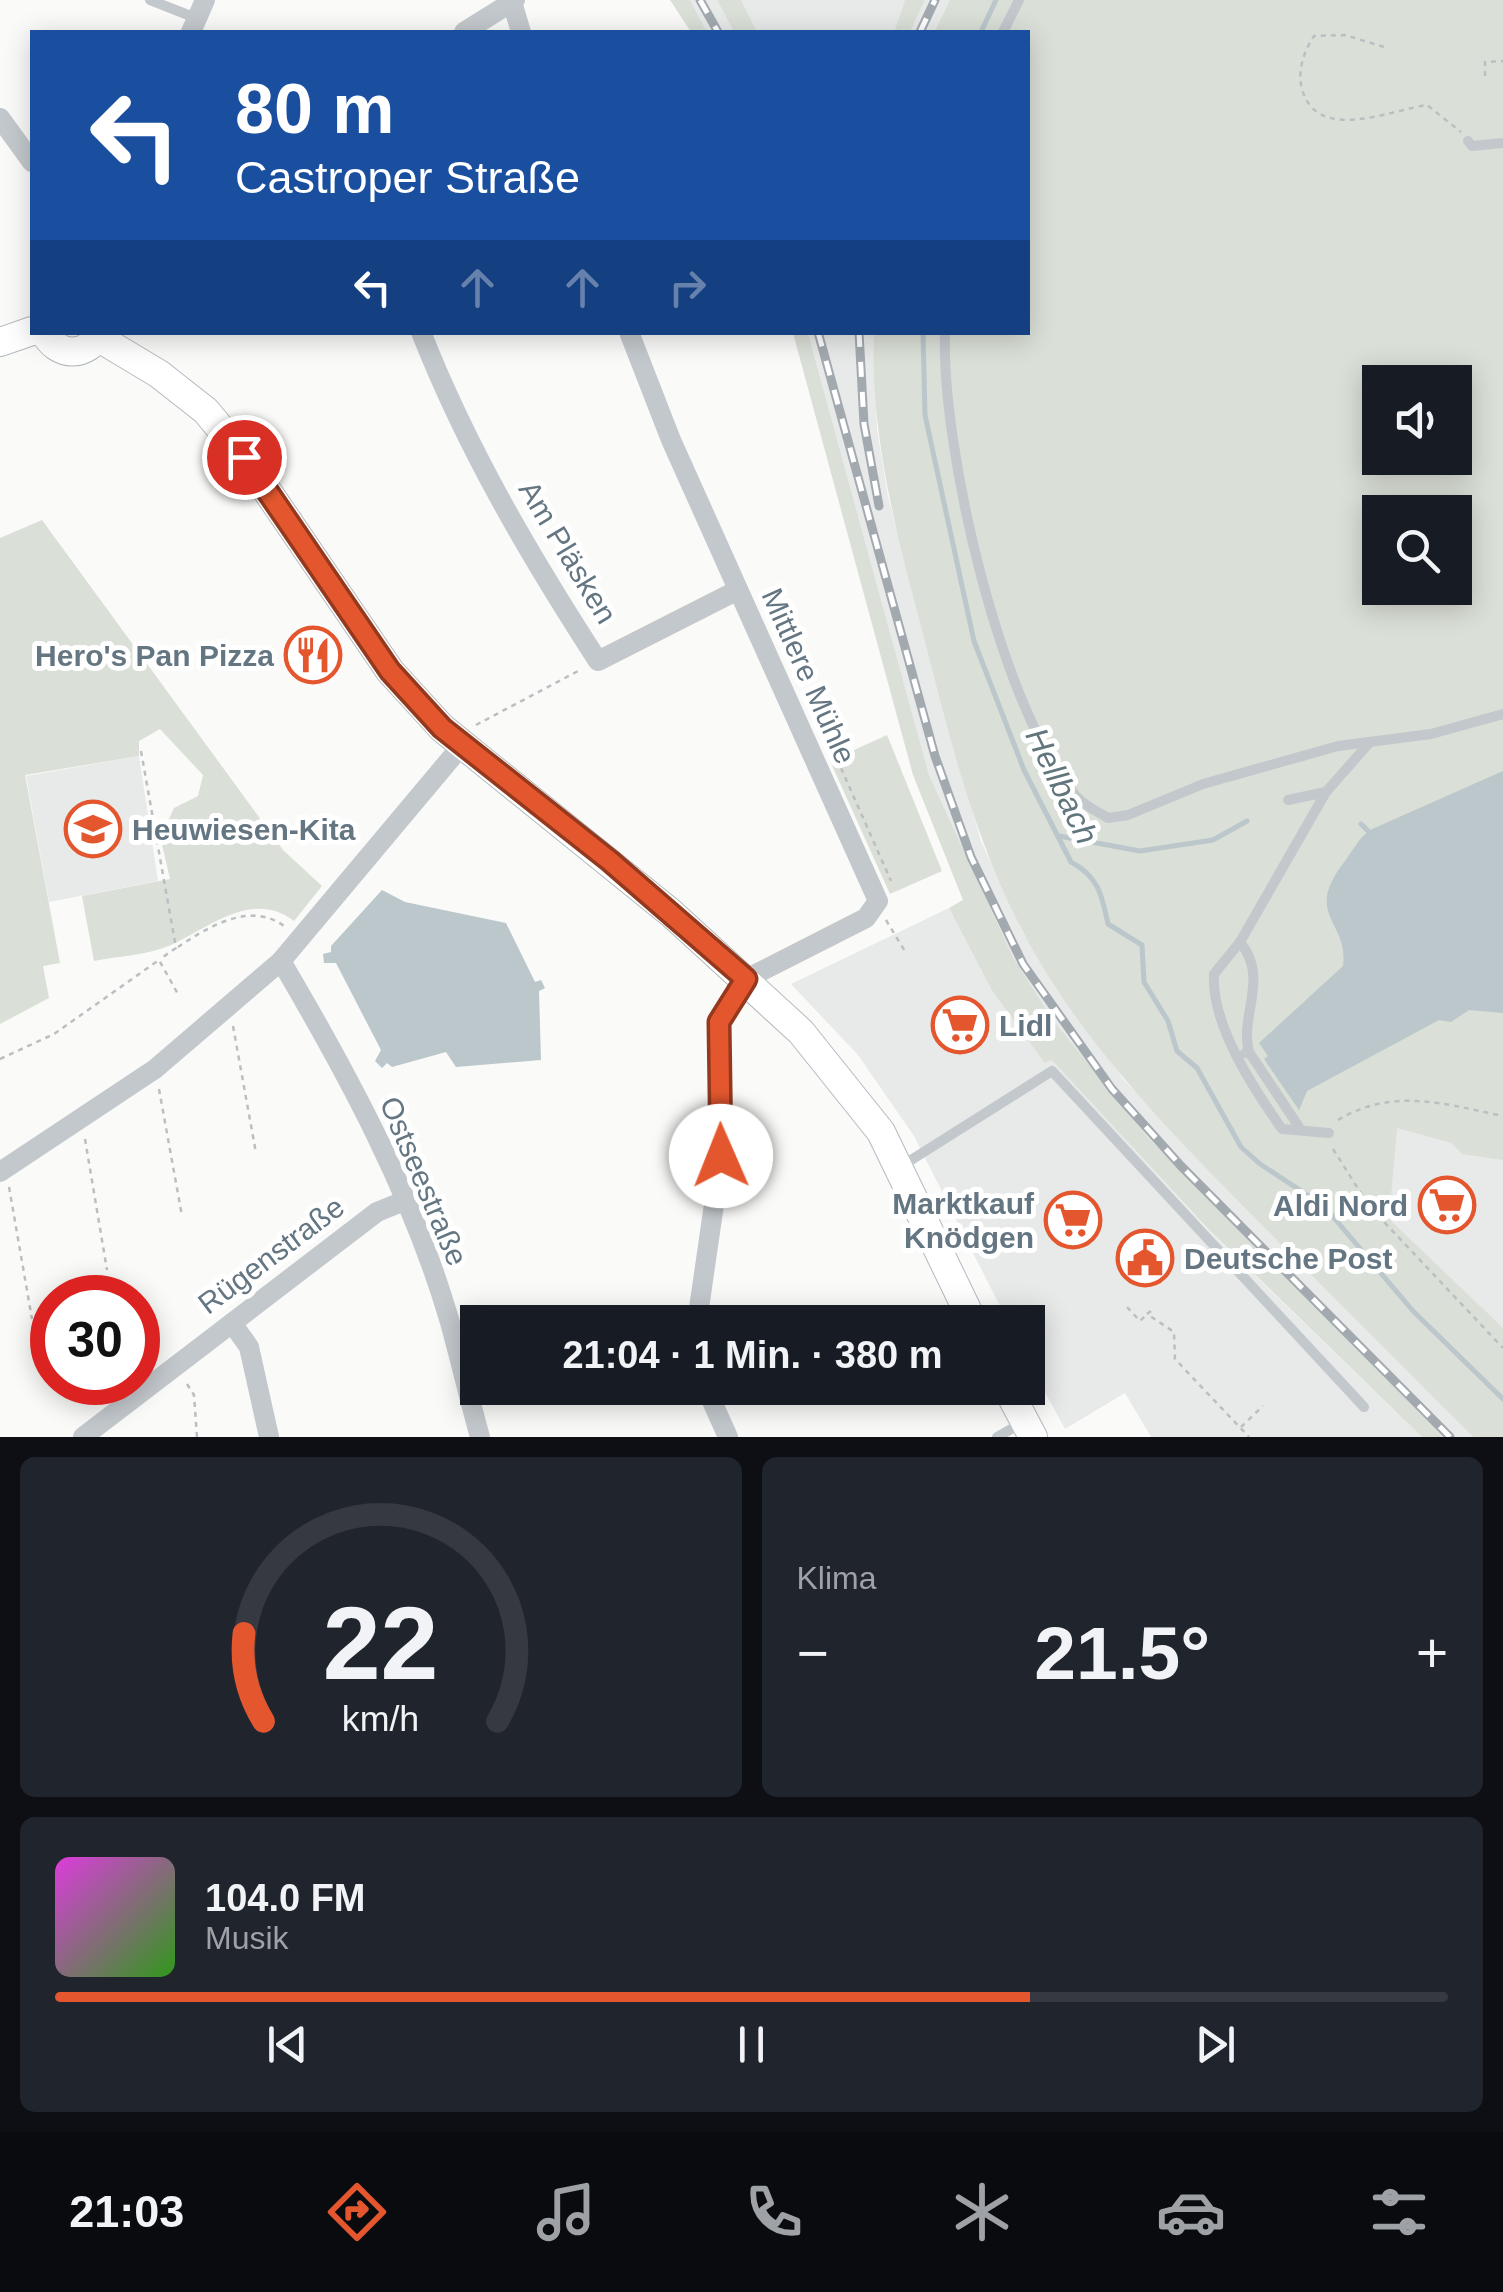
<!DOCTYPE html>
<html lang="de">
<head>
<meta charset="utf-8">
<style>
  :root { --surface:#171b24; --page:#20242c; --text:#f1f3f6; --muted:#9ea1a6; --line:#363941; --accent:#e4572e }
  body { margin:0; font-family:Arial,sans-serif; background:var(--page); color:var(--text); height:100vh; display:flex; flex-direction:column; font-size:38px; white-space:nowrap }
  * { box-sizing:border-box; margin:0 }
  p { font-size:32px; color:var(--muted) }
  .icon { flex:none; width:55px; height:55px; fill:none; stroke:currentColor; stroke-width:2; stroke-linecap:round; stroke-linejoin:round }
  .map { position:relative; height:1437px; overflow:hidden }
  .drawer { display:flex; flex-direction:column; gap:20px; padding:20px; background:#0d0f14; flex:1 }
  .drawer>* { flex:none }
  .guide { position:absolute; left:30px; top:30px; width:1000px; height:305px; border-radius:0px; box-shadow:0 5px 25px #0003; background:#1a4fa0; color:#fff; overflow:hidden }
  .fabs { position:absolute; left:1362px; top:365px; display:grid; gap:20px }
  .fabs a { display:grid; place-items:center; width:110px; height:110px; border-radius:0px; background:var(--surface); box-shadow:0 5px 25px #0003; font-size:50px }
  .speed { position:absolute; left:30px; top:1275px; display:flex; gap:20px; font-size:50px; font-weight:700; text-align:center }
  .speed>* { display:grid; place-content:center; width:130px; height:130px; border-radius:50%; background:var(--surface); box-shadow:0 5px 25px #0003; line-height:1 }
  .speed .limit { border:15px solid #d22; background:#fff; color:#111 }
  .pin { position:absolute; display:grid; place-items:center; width:85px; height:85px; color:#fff; margin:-42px; border:5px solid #fff; border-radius:50%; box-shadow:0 2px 10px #0007 }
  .me { position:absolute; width:110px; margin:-55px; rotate:359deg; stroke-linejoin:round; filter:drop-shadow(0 0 8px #0008) }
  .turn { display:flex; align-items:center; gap:35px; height:210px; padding:0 40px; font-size:45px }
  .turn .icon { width:130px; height:130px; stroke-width:2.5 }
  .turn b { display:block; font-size:70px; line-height:85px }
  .lanes { display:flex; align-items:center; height:95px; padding:0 40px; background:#0003; justify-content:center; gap:50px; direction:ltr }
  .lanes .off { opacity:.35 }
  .big { font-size:75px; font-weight:800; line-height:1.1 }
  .drawer .tile { flex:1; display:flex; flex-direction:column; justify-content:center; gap:15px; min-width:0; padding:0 35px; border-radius:15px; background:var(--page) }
  .drawer .dial { align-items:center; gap:0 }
  .dial svg { height:260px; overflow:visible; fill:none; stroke:var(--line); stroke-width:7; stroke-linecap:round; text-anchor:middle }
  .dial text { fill:var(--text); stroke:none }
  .song { display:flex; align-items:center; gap:30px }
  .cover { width:120px; height:120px; border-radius:15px; background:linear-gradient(135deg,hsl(300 70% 55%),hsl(110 70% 35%)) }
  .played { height:10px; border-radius:5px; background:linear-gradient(90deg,var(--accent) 70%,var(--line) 70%) }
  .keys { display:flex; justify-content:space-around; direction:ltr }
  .heat { display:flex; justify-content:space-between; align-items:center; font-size:55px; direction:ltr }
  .drawer .tiles { flex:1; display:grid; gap:20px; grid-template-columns:1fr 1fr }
  .tile:last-child { grid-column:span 2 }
  .trip { position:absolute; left:460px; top:1305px; width:585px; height:100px; border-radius:0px; background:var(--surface); box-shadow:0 5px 25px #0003; font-weight:800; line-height:100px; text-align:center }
  .dock { display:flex; height:160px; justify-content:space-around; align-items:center; background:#090b0e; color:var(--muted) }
  .dock .icon { width:70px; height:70px }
  .dock .selected { color:var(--accent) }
  .dock b { font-size:45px; color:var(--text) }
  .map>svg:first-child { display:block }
</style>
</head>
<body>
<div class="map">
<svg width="1503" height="1437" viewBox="0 0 1503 1437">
  <rect width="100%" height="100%" fill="#fafaf8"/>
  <g fill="#e8e9e9">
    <path d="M690,0h27l17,32h-27z"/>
    <path d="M741,0h164l-11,32h-137z"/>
    <path d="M925,0h25l-16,32h-24z"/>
    <path d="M808,333h66l3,96 11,67 50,193 43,152 41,90 36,59 66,90 349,357h-30l-296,-301 -94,-116 -40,-63 -84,-182z"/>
    <path d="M139,756l19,125 -109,21 -23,-126z"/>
    <path d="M949,908l42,81 55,74 6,-4 155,170 215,208h-271l-26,-44 -60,36 -37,-68v-39h-20l-94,-186 -56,-81 -67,-71z"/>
    <path d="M1395,1126l108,31v181l-121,-124z"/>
  </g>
  <g fill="#dadfd7" fill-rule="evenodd">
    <path d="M670,0h20l17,32h-16z"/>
    <path d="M717,0h24l16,32h-23z"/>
    <path d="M905,0h20l-15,32h-16z"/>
    <path d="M950,0h553v1160l-41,-6 -10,-11 -55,-15 -8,91 114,109v109h-30c-69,-70 -139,-139 -208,-209 -90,-91 -183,-183 -243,-298 -49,-93 -74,-199 -100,-300 -26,-98 -52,-195 -48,-297l154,-1v-300h-94zM1380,382h75v76h-75zM1380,512h75v76h-75z"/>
    <path d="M793,333h15l121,442 84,182 40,63 94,116 296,301h-21l-214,-208 -156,-169 -7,3 -54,-74 -42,-81 14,-8 -50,-125z"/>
    <path d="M42,520l241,330 39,36 -28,35c-42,-32 -85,7 -123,24 -22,10 -53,11 -77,16l-12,-65 88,-17 -9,-39 23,-7 -9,-4 -6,-10 5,-11 24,-12 5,-21 -43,-46 -21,12v15l-114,19 35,188 -17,3 6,32 -49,26v-486z"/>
    <path d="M887,735l55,136 -52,23 -60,-133z"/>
  </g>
  <g fill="#bbc7cb">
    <path d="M1503,771v242l-34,-3 -18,12 -12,-2 -132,71 -8,19 -35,-51 4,-3 -9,-13 84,-77c6,-46 -41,-50 2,-105 9,-12 13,-22 25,-31z"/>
    <path d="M382,890l23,12 101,21 29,59 6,-2 4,8 -6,3 2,69 -85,7 -10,-15 -54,15 -5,-4 -5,5 -7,-7 6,-11 -45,-87h-12l-1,-9 8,-2v-6z"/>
  </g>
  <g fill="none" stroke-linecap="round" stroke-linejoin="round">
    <g stroke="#bbc7cb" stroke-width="5">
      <path d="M981,32l15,-32"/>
      <path d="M923,332l2,83 49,226 50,129 47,92c27,14 31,33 37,62l34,21 2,37 24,39 9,30 20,17 44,79 19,17 64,42 89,105 90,88"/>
      <path d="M1361,824l7,7"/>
      <path d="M1059,836l81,15 73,-11 34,-19"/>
    </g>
    <g stroke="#b3babf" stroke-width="30">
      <g id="secondary">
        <path d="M44,332c14,26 43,26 57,0"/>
        <path d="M99,338l60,36 47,37 38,46 146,214 52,57 229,185 130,119 80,100 92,190"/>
        <path d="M0,342l32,-11"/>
        <path d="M1007,1388l26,49"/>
      </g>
    </g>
    <g stroke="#bbbfc2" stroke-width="2.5" stroke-dasharray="5 5" stroke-linecap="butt">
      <path d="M1384,47l-39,-12 -31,1c-10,15 -17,35 -12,53 15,54 86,22 125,16l34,27"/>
      <path d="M1485,76v-14l18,-1"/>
      <path d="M476,725l104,-55"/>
      <path d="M141,751l35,197 -16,11"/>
      <path d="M841,768l50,113"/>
      <path d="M886,920l20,33"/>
      <path d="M178,947c30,-20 72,-46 106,-21"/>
      <path d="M233,1026l23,127"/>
      <path d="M0,1059l54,-25 105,-74 20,36"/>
      <path d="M159,1089l23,127"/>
      <path d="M1338,1120c55,-33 107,-16 165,-4"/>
      <path d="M85,1139l22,131"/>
      <path d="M1333,1149l36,57 134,142"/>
      <path d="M9,1187l23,132"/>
      <path d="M1127,1307l13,14 6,-6"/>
      <path d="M1151,1311l-4,3 27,18 1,27 74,78"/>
      <path d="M187,1384l7,11 3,42"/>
      <path d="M1241,1427l22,-21"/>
    </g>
    <g stroke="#c3c8cc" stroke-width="10">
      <path d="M150,0l46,18"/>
      <path d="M1003,32l16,-32"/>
      <path d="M1468,141l4,5 31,-3"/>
      <path d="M945,332c-4,115 56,379 132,465 8,9 21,15 31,21l20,-3 75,-31 135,-38 93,-12 72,-20"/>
      <path d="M1288,800l38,-8"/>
      <path d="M1240,942c30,36 -1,74 9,110"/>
      <path d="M1245,1053l4,-1 50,75"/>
      <path d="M1329,1133l-47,-4c-28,-40 -71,-104 -68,-155l26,-32 86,-150 44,-50"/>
      <path d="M900,1167l152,-96 312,336"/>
      <path d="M997,1437l27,-15"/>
    </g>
    <g stroke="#c3c8cc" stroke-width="20">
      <path d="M512,2l9,30"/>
      <path d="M191,32l14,-32"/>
      <path d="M464,32l51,-32"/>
      <path d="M0,118l32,44"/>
      <path d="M421,332c46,117 109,224 177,329l140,-71"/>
      <path d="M629,332l42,108 207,461 -12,17 -120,61 -27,43 2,134 -24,166"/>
      <path d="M281,961c66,112 131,232 168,358 11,39 20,79 31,118"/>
      <path d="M0,1172l155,-103 126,-108 182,-217"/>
      <path d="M232,1323l17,24 20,90"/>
      <path d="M706,1388l22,49"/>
      <path d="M83,1437l294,-225 27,-11"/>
    </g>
    <use href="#secondary" stroke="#fff" stroke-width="28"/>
    <g stroke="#a2aab0" stroke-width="9">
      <g id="rail">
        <path d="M700,0l18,32"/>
        <path d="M920,32l15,-32"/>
        <path d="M818,332l117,424 36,101 52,107 89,125 69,77 269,271"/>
        <path d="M859,332l5,92 15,82"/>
      </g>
    </g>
    <use href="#rail" stroke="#fff" stroke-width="5" stroke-dasharray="15" stroke-linecap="butt"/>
  </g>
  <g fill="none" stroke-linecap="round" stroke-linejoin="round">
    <g stroke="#94391e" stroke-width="25">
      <path id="route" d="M244,457l146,214 52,57 168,133 136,118 -27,43 2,134"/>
    </g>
    <use href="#route" stroke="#e4572e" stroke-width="18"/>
  </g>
  <defs>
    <g id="restaurant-ring" transform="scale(2.875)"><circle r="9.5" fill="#fff" stroke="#e4572e" stroke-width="1.5"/><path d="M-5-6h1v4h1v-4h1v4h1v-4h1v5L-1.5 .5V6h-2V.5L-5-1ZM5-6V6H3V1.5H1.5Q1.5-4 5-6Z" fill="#e4572e"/></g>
    <g id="school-ring" transform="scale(2.875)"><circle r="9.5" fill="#fff" stroke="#e4572e" stroke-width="1.5"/><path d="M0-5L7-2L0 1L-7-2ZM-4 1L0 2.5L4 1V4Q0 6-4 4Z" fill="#e4572e"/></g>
    <g id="supermarket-ring" transform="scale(2.875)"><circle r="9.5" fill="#fff" stroke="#e4572e" stroke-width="1.5"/><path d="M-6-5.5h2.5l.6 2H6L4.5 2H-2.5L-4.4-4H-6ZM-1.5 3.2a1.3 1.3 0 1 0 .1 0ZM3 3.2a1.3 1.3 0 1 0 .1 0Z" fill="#e4572e"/></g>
    <g id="civic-ring" transform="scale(2.875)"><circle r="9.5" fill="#fff" stroke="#e4572e" stroke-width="1.5"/><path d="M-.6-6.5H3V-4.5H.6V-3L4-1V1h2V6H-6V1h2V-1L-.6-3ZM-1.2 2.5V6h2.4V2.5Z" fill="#e4572e"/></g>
  </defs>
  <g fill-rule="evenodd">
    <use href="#restaurant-ring" x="313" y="655"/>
    <use href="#school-ring" x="93" y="829"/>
    <use href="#supermarket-ring" x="960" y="1025"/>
    <use href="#supermarket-ring" x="1447" y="1205"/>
    <use href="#supermarket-ring" x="1073" y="1220"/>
    <use href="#civic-ring" x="1145" y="1258"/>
  </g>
  <g text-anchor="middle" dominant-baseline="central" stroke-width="10" stroke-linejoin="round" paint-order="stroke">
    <g font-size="30" fill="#657683" stroke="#fff">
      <text transform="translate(568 552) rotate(59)">Am Pläsken</text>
      <text transform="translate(809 676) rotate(66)">Mittlere Mühle</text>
      <text transform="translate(424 1181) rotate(67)">Ostseestraße</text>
      <text transform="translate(271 1255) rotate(-37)">Rügenstraße</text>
    </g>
    <g font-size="30" font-weight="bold" fill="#657683" stroke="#fff" text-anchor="end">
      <text x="274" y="655">Hero's Pan Pizza</text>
      <text x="132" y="829" text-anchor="start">Heuwiesen-Kita</text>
      <text x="999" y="1025" text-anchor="start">Lidl</text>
      <text x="1034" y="1203">Marktkauf<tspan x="1034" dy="34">Knödgen</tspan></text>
      <text x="1408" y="1205">Aldi Nord</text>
      <text x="1184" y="1258" text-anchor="start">Deutsche Post</text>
    </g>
    <g font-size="32" font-style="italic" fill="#60757c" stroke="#fff">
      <text transform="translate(1062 786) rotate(64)">Hellbach</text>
    </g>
  </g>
</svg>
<div class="fabs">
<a><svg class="icon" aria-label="sound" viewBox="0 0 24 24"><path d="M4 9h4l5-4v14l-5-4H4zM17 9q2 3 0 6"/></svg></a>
<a><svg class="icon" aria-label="search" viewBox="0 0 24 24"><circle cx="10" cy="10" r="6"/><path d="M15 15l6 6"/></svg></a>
</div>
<div class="speed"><div class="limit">30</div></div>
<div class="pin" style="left:244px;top:457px;background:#d93025"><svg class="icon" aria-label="arrive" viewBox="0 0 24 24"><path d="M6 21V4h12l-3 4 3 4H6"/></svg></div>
<svg class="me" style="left:721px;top:1156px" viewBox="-20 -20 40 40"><circle r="19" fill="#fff"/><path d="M0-13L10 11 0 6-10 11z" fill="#e4572e"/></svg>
<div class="trip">21:04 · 1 Min. · 380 m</div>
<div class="guide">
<div class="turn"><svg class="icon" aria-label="left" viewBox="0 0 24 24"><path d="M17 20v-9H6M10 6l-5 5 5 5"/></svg><div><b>80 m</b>Castroper Straße</div></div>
<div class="lanes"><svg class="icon" aria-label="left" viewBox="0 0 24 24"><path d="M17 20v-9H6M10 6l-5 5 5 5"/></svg><svg class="icon off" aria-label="ahead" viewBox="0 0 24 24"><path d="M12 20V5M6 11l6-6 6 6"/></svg><svg class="icon off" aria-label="ahead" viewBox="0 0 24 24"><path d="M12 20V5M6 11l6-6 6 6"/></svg><svg class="icon off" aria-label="right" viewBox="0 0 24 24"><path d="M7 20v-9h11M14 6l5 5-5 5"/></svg></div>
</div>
</div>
<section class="drawer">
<div class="tiles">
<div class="tile dial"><svg viewBox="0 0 100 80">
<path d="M14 69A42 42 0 1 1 86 69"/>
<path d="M14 69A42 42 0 0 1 8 42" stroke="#e4572e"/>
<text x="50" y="56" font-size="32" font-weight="700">22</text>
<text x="50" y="72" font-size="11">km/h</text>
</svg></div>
<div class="tile"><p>Klima</p>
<div class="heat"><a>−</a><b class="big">21.5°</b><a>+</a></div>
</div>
<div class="tile">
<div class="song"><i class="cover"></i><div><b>104.0 FM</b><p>Musik</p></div></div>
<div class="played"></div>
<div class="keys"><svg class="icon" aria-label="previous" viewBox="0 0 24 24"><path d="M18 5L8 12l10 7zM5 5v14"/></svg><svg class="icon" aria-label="pause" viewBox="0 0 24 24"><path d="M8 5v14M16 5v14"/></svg><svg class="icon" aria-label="next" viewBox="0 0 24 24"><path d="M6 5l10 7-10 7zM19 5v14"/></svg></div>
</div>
</div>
</section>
<nav class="dock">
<b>21:03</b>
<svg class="icon selected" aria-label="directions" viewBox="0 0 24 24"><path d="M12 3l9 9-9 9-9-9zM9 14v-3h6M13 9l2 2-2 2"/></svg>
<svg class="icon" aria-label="music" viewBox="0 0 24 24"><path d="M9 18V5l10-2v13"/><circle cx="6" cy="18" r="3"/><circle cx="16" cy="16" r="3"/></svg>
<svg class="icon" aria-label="phone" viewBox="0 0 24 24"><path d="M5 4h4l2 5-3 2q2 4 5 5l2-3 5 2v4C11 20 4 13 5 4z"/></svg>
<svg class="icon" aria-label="climate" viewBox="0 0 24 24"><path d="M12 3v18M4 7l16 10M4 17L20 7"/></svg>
<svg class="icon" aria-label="car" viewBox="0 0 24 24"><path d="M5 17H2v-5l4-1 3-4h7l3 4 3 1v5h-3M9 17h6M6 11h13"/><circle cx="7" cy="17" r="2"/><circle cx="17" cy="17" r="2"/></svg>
<svg class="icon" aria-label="filters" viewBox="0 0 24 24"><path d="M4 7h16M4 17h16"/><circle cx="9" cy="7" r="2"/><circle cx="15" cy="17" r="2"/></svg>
</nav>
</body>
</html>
